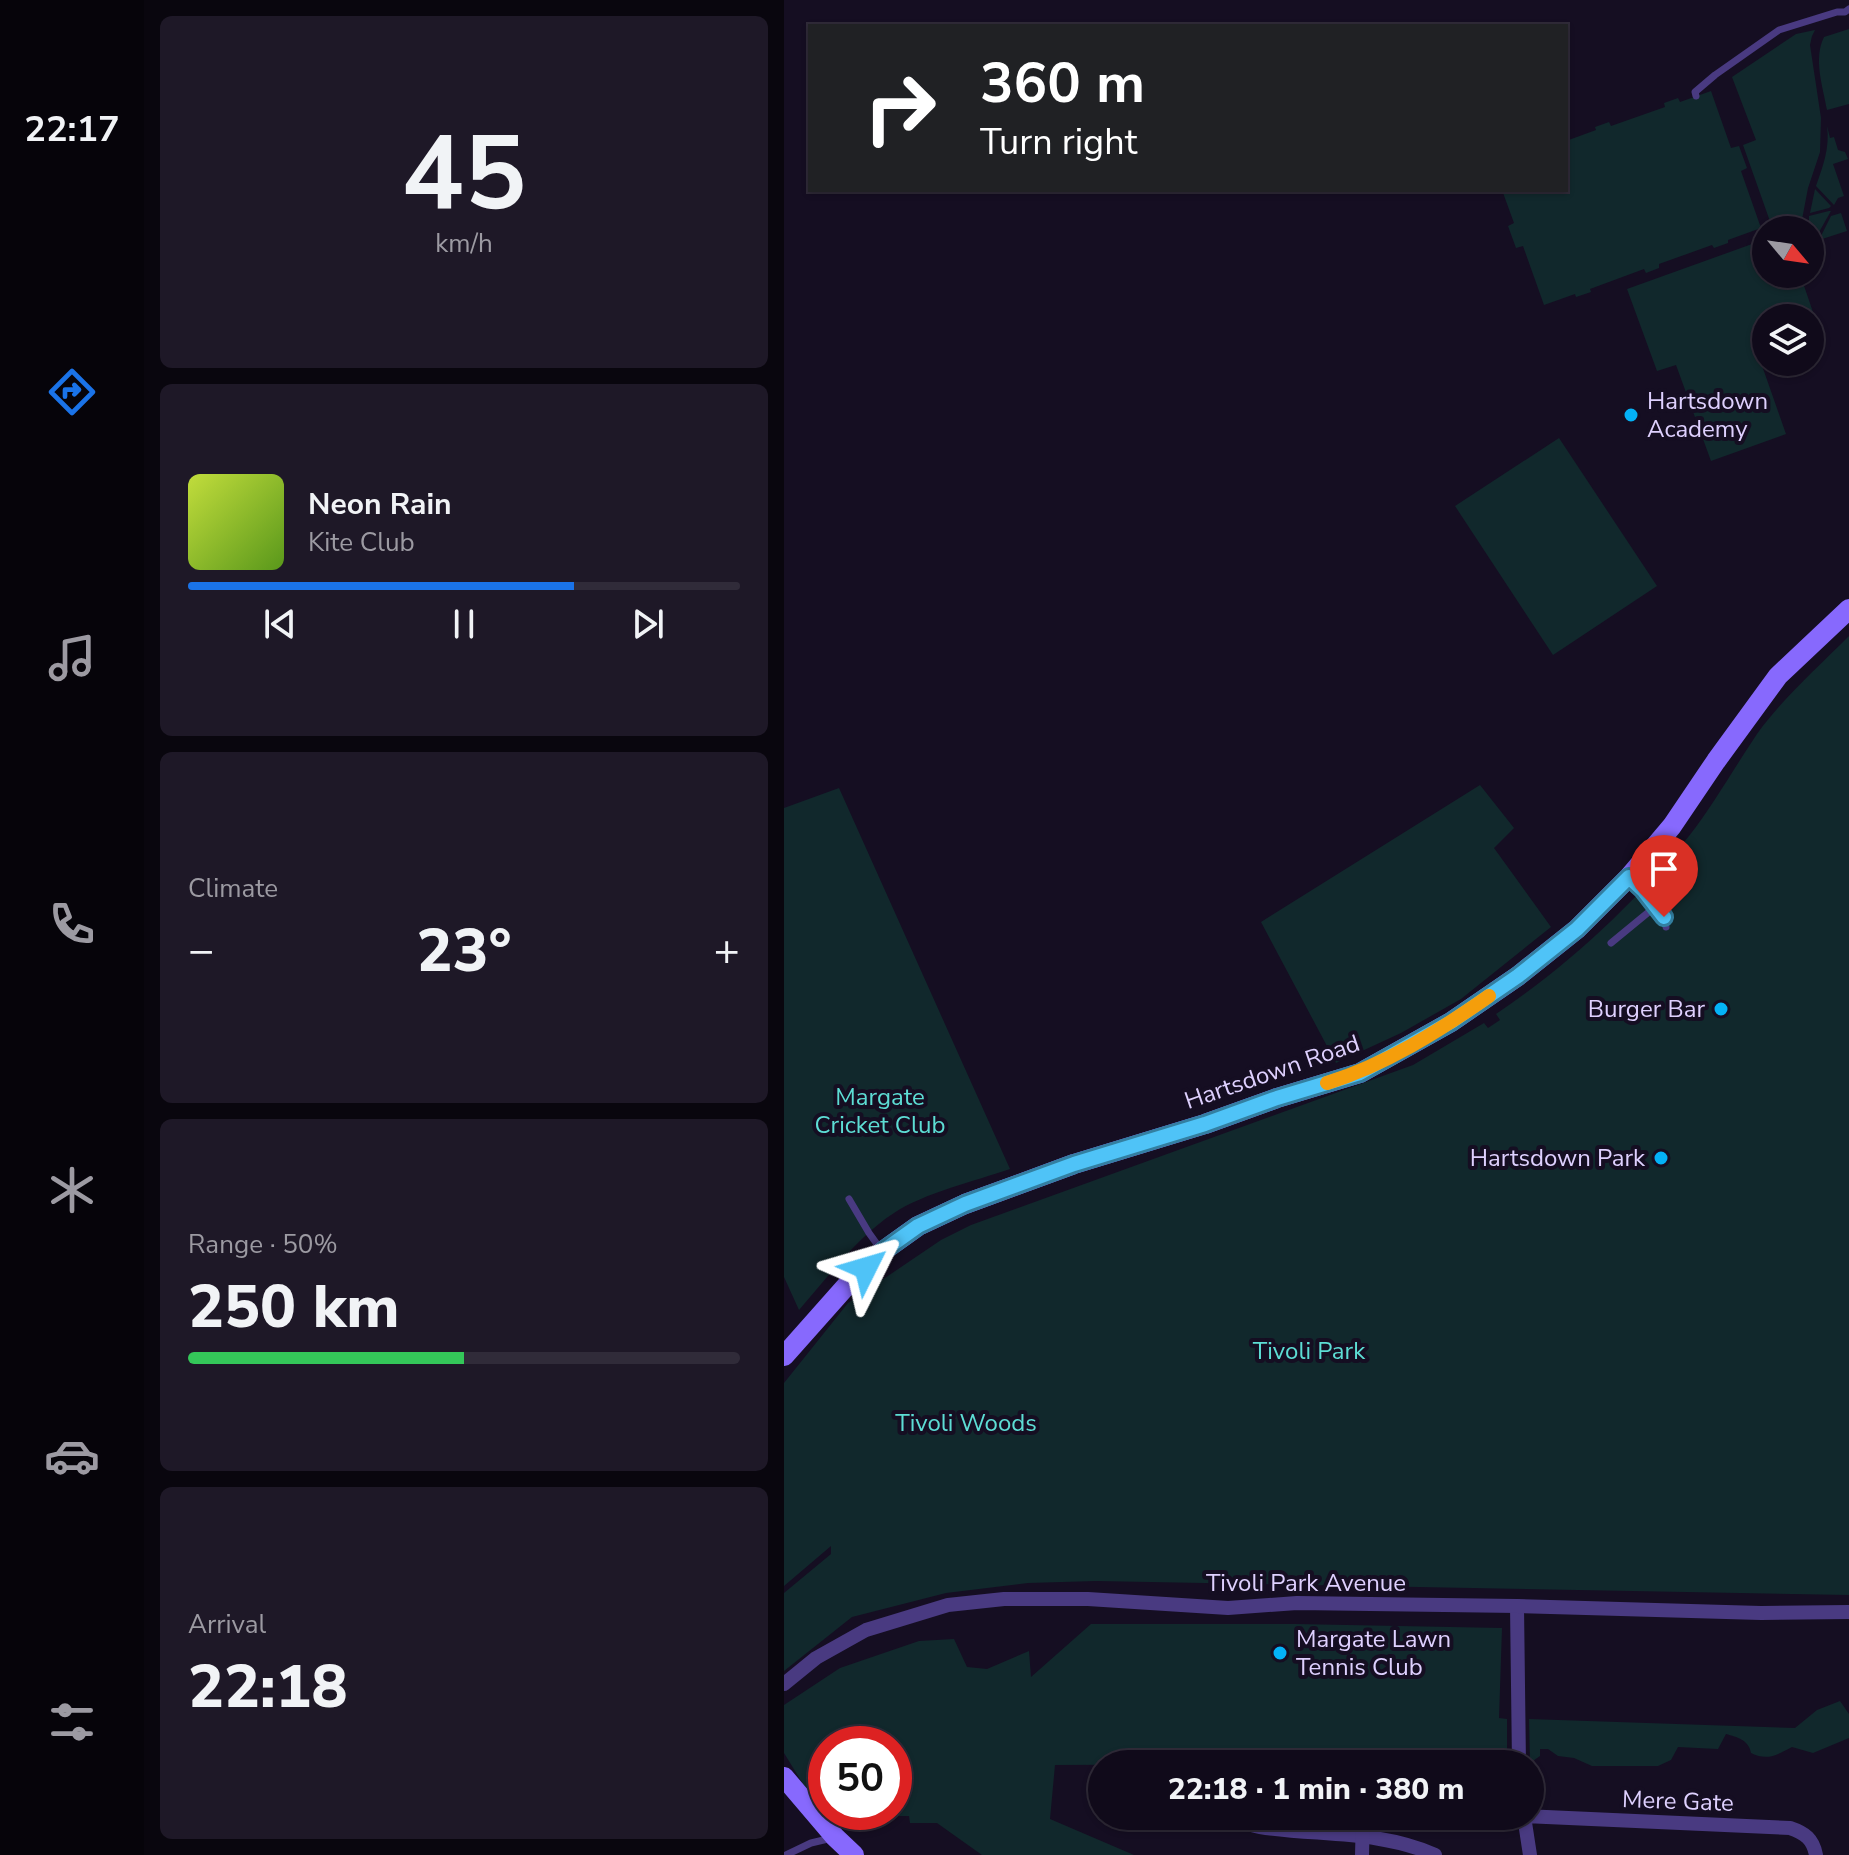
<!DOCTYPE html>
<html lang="en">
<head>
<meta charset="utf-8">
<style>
  :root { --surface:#100a1a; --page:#1e1827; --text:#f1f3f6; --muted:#9c9aa2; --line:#302b39; --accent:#1a73e8 }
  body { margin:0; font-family:"Nunito Sans",sans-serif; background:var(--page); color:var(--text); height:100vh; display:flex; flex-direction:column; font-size:30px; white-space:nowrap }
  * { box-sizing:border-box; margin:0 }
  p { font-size:26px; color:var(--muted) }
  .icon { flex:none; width:44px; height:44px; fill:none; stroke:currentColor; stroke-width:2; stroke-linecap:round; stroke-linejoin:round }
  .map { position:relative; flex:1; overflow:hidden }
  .details { display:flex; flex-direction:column; gap:16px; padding:16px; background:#09060e; width:640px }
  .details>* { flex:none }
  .banner { position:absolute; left:24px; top:24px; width:760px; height:168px; border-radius:0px; box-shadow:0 2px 6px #0004,0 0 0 2px var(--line); background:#202124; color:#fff; overflow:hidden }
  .needle { width:52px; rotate:119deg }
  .fabs { position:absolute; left:968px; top:216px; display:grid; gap:16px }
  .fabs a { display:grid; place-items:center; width:72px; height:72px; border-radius:50%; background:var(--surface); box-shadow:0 2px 6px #0004,0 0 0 2px var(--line); font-size:40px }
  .speed { position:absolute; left:24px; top:1726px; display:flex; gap:16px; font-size:40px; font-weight:700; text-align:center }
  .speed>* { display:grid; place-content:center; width:104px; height:104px; border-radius:50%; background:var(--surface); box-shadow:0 2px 6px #0004,0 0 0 2px var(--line); line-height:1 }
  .speed .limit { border:12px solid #d22; background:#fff; color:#111 }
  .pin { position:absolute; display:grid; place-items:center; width:68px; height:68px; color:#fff; margin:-82px -34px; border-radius:50% 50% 50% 0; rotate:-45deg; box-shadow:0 0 8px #0007 }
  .pin .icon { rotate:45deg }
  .me { position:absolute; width:88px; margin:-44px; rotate:50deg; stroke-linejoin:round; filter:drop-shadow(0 0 6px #0008) }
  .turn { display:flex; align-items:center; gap:28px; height:168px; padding:0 40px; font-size:36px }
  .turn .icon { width:104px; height:104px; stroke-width:2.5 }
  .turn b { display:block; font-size:56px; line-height:68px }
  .big { font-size:60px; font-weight:800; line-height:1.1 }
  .details .tile { flex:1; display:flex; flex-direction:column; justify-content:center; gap:12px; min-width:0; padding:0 28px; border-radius:12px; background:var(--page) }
  .details .dial { align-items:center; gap:0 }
  .dial b { font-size:104px; line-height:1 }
  .song { display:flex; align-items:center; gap:24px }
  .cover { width:96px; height:96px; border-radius:12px; background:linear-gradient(135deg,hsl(70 70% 55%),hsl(90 70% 35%)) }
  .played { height:8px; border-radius:4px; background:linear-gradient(90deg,var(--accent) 70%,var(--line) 70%) }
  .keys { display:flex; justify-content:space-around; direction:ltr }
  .heat { display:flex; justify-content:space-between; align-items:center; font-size:44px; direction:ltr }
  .charge { height:12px; border-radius:6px; background:linear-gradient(90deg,#34c759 50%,var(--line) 0) }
  .trip { position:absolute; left:304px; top:1750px; width:456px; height:80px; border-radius:40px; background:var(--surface); box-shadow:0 2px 6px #0004,0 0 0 2px var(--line); font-weight:800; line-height:80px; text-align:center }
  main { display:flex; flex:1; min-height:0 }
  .tab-bar { display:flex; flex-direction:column; width:144px; justify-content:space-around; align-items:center; background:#06040a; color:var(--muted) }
  .tab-bar .icon { width:56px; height:56px }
  .tab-bar .on { color:var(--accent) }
  .tab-bar b { font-size:36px; color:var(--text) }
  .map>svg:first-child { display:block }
</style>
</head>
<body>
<main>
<nav class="tab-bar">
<b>22:17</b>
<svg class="icon on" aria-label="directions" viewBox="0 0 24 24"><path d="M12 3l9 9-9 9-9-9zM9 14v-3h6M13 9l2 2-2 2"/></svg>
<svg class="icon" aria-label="music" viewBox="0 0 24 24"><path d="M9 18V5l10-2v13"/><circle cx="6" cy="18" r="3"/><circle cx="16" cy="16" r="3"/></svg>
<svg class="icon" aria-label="phone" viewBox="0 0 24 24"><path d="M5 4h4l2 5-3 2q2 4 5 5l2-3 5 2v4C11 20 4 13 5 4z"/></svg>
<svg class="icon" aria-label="climate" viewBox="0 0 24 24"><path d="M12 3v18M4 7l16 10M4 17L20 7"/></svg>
<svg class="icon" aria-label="car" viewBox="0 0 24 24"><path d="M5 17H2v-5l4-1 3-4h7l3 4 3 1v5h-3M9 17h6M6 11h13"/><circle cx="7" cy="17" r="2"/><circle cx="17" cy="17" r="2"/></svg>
<svg class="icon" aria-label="filters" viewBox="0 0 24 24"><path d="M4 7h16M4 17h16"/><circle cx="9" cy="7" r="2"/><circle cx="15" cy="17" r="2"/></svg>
</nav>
<section class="details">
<div class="tile dial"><b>45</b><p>km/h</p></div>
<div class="tile">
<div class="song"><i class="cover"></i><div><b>Neon Rain</b><p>Kite Club</p></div></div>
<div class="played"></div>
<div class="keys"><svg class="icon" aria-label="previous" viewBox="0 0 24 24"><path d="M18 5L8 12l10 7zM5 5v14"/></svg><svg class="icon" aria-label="pause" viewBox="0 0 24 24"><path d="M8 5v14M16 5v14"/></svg><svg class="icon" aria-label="next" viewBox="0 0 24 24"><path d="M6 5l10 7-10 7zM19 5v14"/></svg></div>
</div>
<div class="tile"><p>Climate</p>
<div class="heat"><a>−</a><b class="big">23°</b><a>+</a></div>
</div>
<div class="tile"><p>Range · 50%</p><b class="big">250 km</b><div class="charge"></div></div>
<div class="tile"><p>Arrival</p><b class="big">22:18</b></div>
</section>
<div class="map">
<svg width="1065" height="1855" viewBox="0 0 1065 1855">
  <rect width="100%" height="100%" fill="#150e22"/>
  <g fill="#11282c">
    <path d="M1065,29v75l-22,6c-4,-23 -14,-51 -3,-73z"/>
    <path d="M1031,30l-3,6 -2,9 11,73 -1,34 -12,36 -8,42 -28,-3 -29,-82 13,-5 -24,-63 64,-43z"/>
    <path d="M927,91l20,57 8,-2 8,22 -6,3 20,57 -33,12v3l-14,5 -2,-3 -53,19v4l-13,5 -2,-4 -54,20 1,3 -15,5 -1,-3 -31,11 -21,-59 -7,2 -8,-22 6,-3 -12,-33h64v-49l30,-11 -1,-3 14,-5 2,4 54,-19 -1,-4 14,-5 2,4z"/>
    <path d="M1043,126l3,12 4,-1 4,13 7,2 3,7 -15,5 11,32 -6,2 -4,7 -18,-19c7,-20 14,-38 11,-60z"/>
    <path d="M1031,189l16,17 -2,2 -19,5z"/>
    <path d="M1045,211h2l-17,30 -5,-15v-10z"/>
    <path d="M1057,213l6,18 -28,9 12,-24z"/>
    <path d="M982,239v35h34l14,41 -9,3h-39v14l-14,5 34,97 -75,27 -35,-96 -19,6 -30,-82z"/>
    <path d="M775,438l98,148 -104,69 -98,-149z"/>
    <path d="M1065,636v959l-753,-14 -68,2 -82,10 -94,24 -68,54v-78l47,-39v-8l-47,40v-203l64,-80 93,-63 30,-15 442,-160 71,-42 4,5 12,-8 -4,-6c73,-49 138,-110 193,-178 25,-32 45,-68 68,-102 26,-36 60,-66 92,-98z"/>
    <path d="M696,785l34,43 -20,20 57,79 -90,72 -60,34 -65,30 -75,-141z"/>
    <path d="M55,788l171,381c-35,12 -86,24 -116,44 -35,22 -68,66 -95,97l-15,-33v-469z"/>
    <path d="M307,1624h205l206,4 -3,90 8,1v44l-452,2 -5,54 84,36h-152l-45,-32h-27l-1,-7h-76l-5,-4h66v-68h-68v66l-23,-26 -19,-31v-48l56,-37 79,-27 35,-2 13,28 20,2 42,-18 2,26z"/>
    <path d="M1056,1701l9,13v24l-36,15 -21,-6c-15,8 -25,14 -41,6 -2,-13 -14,-16 -25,-19l-8,15 -40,-2 -7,13 -13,6h-66l-18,-8 -16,-2 -10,-7h-8v7l-10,7 -1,-44 266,9 22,-18z"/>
  </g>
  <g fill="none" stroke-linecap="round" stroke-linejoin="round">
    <g stroke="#493a81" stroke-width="7">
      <path d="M912,96l-1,-4 20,-17 64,-45 58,-18h8l4,-3"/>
      <path d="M847,879c14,13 32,29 35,48"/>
      <path d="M827,943l45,-37"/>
      <path d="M65,1199l20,34 13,18"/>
      <path d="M340,1825l1,-9"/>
      <path d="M2,1855l25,-12 21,-5"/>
    </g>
    <g stroke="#493a81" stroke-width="14">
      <path d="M733,1606l2,158"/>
      <path d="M0,1684l32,-26 50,-28 82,-25 56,-6h84l140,9 69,-5 220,3 244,7 88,-1"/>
      <path d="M440,1816c12,4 24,9 36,11 58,9 119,3 175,28"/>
      <path d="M578,1855l1,-39"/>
      <path d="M746,1855l-6,-39 266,12c15,5 23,11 26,27"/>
    </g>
    <g stroke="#8769fd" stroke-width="20">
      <path d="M0,1356l64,-72 35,-33 35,-25 47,-22 109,-40 131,-40 72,-26 83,-25 91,-51 67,-46 59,-47 52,-52 43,-51 44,-65 62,-85 71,-67"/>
      <path d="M0,1777l51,60 19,18"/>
    </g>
  </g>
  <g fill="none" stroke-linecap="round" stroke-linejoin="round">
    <g stroke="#337fa1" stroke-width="20">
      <path id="route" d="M82,1268l17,-17 35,-25 47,-22 109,-40 131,-40 72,-26 83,-25 91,-51 67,-46 59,-47 52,-52 14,13 21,27"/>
    </g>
    <use href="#route" stroke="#4fc3f7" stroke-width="14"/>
    <path stroke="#f59e0b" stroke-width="14" d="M543,1083c58,-18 112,-52 162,-87"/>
  </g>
  <g fill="#04b2f7" stroke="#150e22" stroke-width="3">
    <circle cx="847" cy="415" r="8"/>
    <circle cx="937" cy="1009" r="8"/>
    <circle cx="877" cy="1158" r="8"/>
    <circle cx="496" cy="1653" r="8"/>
  </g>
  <g text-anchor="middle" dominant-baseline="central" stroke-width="8" stroke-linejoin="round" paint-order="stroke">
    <g font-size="24" fill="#ded0fe" stroke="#150e22" text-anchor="start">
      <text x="863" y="401">Hartsdown<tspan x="863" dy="28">Academy</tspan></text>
      <text x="921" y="1009" text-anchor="end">Burger Bar</text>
      <text x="861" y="1158" text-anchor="end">Hartsdown Park</text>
      <text x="512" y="1639">Margate Lawn<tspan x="512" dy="28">Tennis Club</tspan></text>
    </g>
    <g font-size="24" fill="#ded0fe" stroke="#150e22">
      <text transform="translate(488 1072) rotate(-19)">Hartsdown Road</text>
      <text x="522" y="1583">Tivoli Park Avenue</text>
      <text transform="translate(894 1801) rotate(2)">Mere Gate</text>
    </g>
    <g font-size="24" fill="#5dddd4" stroke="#150e22">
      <text x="96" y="1097">Margate<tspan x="96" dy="28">Cricket Club</tspan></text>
      <text x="525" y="1351">Tivoli Park</text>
      <text x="182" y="1423">Tivoli Woods</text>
    </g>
  </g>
</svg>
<div class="fabs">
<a><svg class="needle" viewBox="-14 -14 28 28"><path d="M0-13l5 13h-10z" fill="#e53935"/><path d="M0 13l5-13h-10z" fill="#9c9aa2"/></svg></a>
<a><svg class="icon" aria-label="layers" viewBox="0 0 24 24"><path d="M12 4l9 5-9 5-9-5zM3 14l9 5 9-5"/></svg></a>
</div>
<div class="speed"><div class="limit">50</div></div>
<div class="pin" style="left:880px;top:917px;background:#d93025"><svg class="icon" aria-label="arrive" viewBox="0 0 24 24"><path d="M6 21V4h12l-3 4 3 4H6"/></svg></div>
<svg class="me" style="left:82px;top:1268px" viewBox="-20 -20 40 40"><path d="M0-17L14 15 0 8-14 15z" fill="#4fc3f7" stroke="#fff" stroke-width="4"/></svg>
<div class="trip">22:18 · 1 min · 380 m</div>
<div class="banner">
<div class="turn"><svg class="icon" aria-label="right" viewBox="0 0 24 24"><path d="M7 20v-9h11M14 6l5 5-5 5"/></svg><div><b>360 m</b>Turn right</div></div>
</div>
</div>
</main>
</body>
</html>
